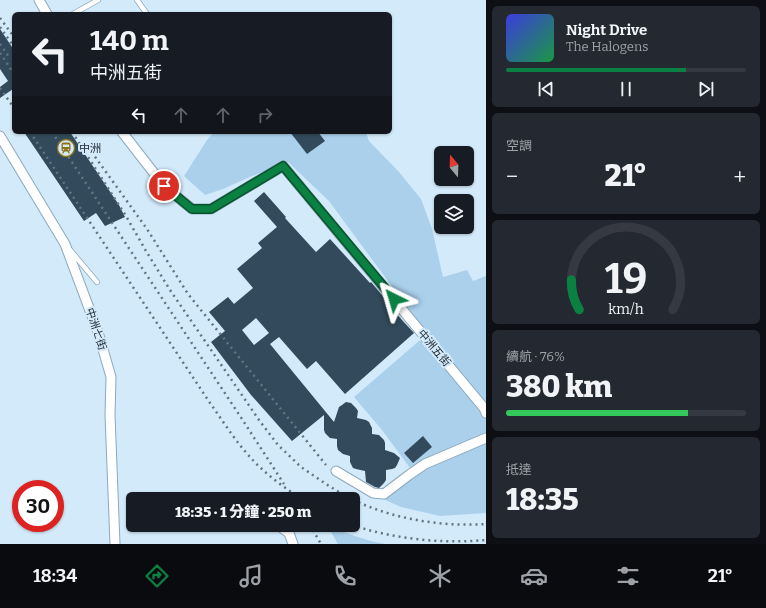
<!DOCTYPE html>
<html lang="zh-TW">
<head>
<meta charset="utf-8">
<style>
  :root { --surface:#171b24; --page:#242831; --text:#f1f3f6; --muted:#9ea1a6; --line:#363941; --accent:#0b8043 }
  body { margin:0; font-family:Bitter,"Noto Sans TC",serif; background:var(--page); color:var(--text); height:100vh; display:flex; flex-direction:column; font-size:15px; white-space:nowrap }
  * { box-sizing:border-box; margin:0 }
  p { font-size:13px; color:var(--muted) }
  .icon { flex:none; width:22px; height:22px; fill:none; stroke:currentColor; stroke-width:2; stroke-linecap:round; stroke-linejoin:round }
  .map { position:relative; flex:1; overflow:hidden }
  .details { display:flex; flex-direction:column; gap:6px; padding:6px; background:#0d0f14; width:280px }
  .details>* { flex:none }
  .hud { position:absolute; left:12px; top:12px; width:380px; height:122px; border-radius:6px; box-shadow:0 1px 3px #0004; background:#171b24; color:var(--text); overflow:hidden }
  .needle { width:26px; rotate:341deg }
  .tools { position:absolute; left:434px; top:146px; display:grid; gap:8px }
  .tools a { display:grid; place-items:center; width:40px; height:40px; border-radius:6px; background:var(--surface); box-shadow:0 1px 3px #0004; font-size:20px }
  .speed { position:absolute; left:12px; top:480px; display:flex; gap:8px; font-size:20px; font-weight:700; text-align:center }
  .speed>* { display:grid; place-content:center; width:52px; height:52px; border-radius:50%; background:var(--surface); box-shadow:0 1px 3px #0004; line-height:1 }
  .speed .limit { border:6px solid #d22; background:#fff; color:#111 }
  .pin { position:absolute; display:grid; place-items:center; width:34px; height:34px; color:#fff; margin:-17px; border:2px solid #fff; border-radius:50%; box-shadow:0 1px 4px #0007 }
  .me { position:absolute; width:44px; margin:-22px; rotate:320deg; stroke-linejoin:round; filter:drop-shadow(0 0 3px #0008) }
  .turn { display:flex; align-items:center; gap:14px; height:84px; padding:0 12px; font-size:18px }
  .turn .icon { width:52px; height:52px; stroke-width:2.5 }
  .turn b { display:block; font-size:28px; line-height:34px }
  .lanes { display:flex; align-items:center; height:38px; padding:0 12px; background:#0003; justify-content:center; gap:20px; direction:ltr }
  .lanes .off { opacity:.35 }
  .big { font-size:30px; font-weight:800; line-height:1.1 }
  .details .card { flex:1; display:flex; flex-direction:column; justify-content:center; gap:6px; min-width:0; padding:0 14px; border-radius:6px; background:var(--page) }
  .details .dial { align-items:center; gap:0 }
  .dial svg { height:104px; overflow:visible; fill:none; stroke:var(--line); stroke-width:7; stroke-linecap:round; text-anchor:middle }
  .dial text { fill:var(--text); stroke:none }
  .song { display:flex; align-items:center; gap:12px }
  .cover { width:48px; height:48px; border-radius:6px; background:linear-gradient(135deg,hsl(240 70% 55%),hsl(140 70% 35%)) }
  .played { height:4px; border-radius:2px; background:linear-gradient(90deg,var(--accent) 75%,var(--line) 75%) }
  .keys { display:flex; justify-content:space-around; direction:ltr }
  .heat { display:flex; justify-content:space-between; align-items:center; font-size:22px; direction:ltr }
  .charge { height:6px; border-radius:3px; background:linear-gradient(90deg,#34c759 76%,var(--line) 0) }
  .trip { position:absolute; left:126px; top:492px; width:234px; height:40px; border-radius:6px; background:var(--surface); box-shadow:0 1px 3px #0004; font-weight:800; line-height:40px; text-align:center }
  .tabs { display:flex; height:64px; justify-content:space-around; align-items:center; background:#090b0e; color:var(--muted) }
  .tabs .icon { width:28px; height:28px }
  .tabs .selected { color:var(--accent) }
  .tabs b { font-size:18px; color:var(--text) }
  main { display:flex; flex:1; min-height:0 }
  .map>svg:first-child { display:block }
</style>
</head>
<body>
<main>
<div class="map">
<svg width="486" height="544" viewBox="0 0 486 544">
  <rect width="100%" height="100%" fill="#d3eafb"/>
  <g fill="#aad0ec">
    <path d="M214,132h152l3,9 30,31 22,27 11,30 11,48 24,-7 6,11 13,-5v237l-46,3 -39,-9 -25,-11 34,-28 -28,-38 -28,-33 73,-63 -98,-133 -41,-39 -36,14 -29,13 -18,6 -21,-19 23,-36z"/>
    <path d="M327,525c19,8 39,16 59,19h-48z"/>
  </g>
  <g fill="#324a5b" fill-rule="evenodd">
    <path d="M0,29l14,21v40l-1,-1 -13,9v-11l8,-6 -8,-12z"/>
    <path d="M24,132h46l49,73 6,12 -20,9 -9,-13 -12,8z"/>
    <path d="M290,132h28l7,9 -18,13z"/>
    <path d="M264,192l22,25 -1,1 31,34 14,-13 40,44 1,-1 21,25 -1,1 23,25 -69,61 -29,-33 -9,8 -28,-32 -9,7 64,78 5,-15 3,-2 4,-3 5,1 5,5 2,3 -1,7 9,2 3,2 3,6v6l7,1 5,5 1,3v7l9,3 6,5 -3,7 -2,3 -3,1 -6,1v10l-2,3 -5,5 -4,-1 -9,-5 -1,-11 -9,-2 -3,-1 -3,-6v-6l-7,-2 -5,-4 -1,-4v-7l-7,-1 -5,-5 -1,-3v-15l-32,26 -41,-46 -40,-53 14,-11 -16,-19 19,-15 6,7 19,-16 -16,-19 25,-21 -4,-5 19,-16 -23,-26zM256,318l13,15 -15,12 -12,-15z"/>
    <path d="M423,436l9,11 -19,16 -9,-10z"/>
  </g>
  <g fill="none" stroke-linecap="round" stroke-linejoin="round">
    <g stroke="#8da9bc" stroke-width="6">
      <g id="lane">
        <path d="M137,0l10,14"/>
        <path d="M73,14l25,-14"/>
        <path d="M70,250l27,32"/>
      </g>
    </g>
    <g stroke="#8da9bc" stroke-width="11">
      <g id="street">
        <path d="M39,0l8,14"/>
        <path d="M122,132l42,54 28,23h19l72,-43 201,242 2,5"/>
        <path d="M0,136l65,108 33,88 13,45 -1,38 5,129"/>
        <path d="M336,471l37,22 11,1 25,-19 16,-11 61,-26"/>
        <path d="M282,528l7,5 4,11"/>
      </g>
    </g>
    <use href="#lane" stroke="#fff" stroke-width="4.5"/>
    <use href="#street" stroke="#fff" stroke-width="9"/>
    <g stroke="#64747f" stroke-width="2.5" stroke-dasharray="2 4" stroke-linecap="butt">
      <path d="M0,18l14,19"/>
      <path d="M0,27l14,20"/>
      <path d="M0,44l9,13"/>
      <path d="M0,53l14,21"/>
      <path d="M0,88l14,20"/>
      <path d="M30,132l180,271c13,18 25,38 41,55 14,16 33,29 50,41"/>
      <path d="M52,132l190,287 42,65"/>
      <path d="M72,132l54,84 20,35 24,39 89,130 19,25 23,22 25,17 24,15"/>
      <path d="M88,147l59,82 41,65 138,171"/>
      <path d="M353,500c41,19 88,27 133,24"/>
      <path d="M310,525l11,19"/>
      <path d="M352,525c42,14 89,19 134,15"/>
    </g>
  </g>
  <g fill="none" stroke-linecap="round" stroke-linejoin="round">
    <g stroke="#07532c" stroke-width="10">
      <path id="route" d="M164,186l28,23h19l72,-43 111,133"/>
    </g>
    <use href="#route" stroke="#0b8043" stroke-width="7"/>
  </g>
  <defs>
    <g id="station-ring" transform="scale(0.9)"><circle r="9.5" fill="#d3eafb" stroke="#907218" stroke-width="1.5"/><path d="M-3-6H3Q5-6 5-4V2Q5 4 3 4L4.5 6H3L1.5 4h-3L-3 6H-4.5L-3 4Q-5 4-5 2V-4Q-5-6-3-6ZM-3.5-4v3h7v-3ZM-3.5 1v1.5H-2V1ZM2 1v1.5H3.5V1Z" fill="#907218"/></g>
  </defs>
  <g fill-rule="evenodd">
    <use href="#station-ring" x="66" y="148"/>
  </g>
  <g text-anchor="middle" dominant-baseline="central" stroke-width="4" stroke-linejoin="round" paint-order="stroke">
    <g font-size="11" fill="#212c34" stroke="#d3eafb" text-anchor="start">
      <text x="79" y="148">中洲</text>
    </g>
    <g font-size="11" fill="#212c34" stroke="#d3eafb">
      <text transform="translate(96 329) rotate(72)">中洲七街</text>
      <text transform="translate(434 348) rotate(50)">中洲五街</text>
    </g>
  </g>
</svg>
<div class="tools">
<a><svg class="needle" viewBox="-14 -14 28 28"><path d="M0-13l5 13h-10z" fill="#e53935"/><path d="M0 13l5-13h-10z" fill="#9ea1a6"/></svg></a>
<a><svg class="icon" aria-label="layers" viewBox="0 0 24 24"><path d="M12 4l9 5-9 5-9-5zM3 14l9 5 9-5"/></svg></a>
</div>
<div class="speed"><div class="limit">30</div></div>
<div class="pin" style="left:164px;top:186px;background:#d93025"><svg class="icon" aria-label="arrive" viewBox="0 0 24 24"><path d="M6 21V4h12l-3 4 3 4H6"/></svg></div>
<svg class="me" style="left:394px;top:299px" viewBox="-20 -20 40 40"><path d="M0-17L14 15 0 8-14 15z" fill="#0b8043" stroke="#fff" stroke-width="4"/></svg>
<div class="trip">18:35 · 1 分鐘 · 250 m</div>
<div class="hud">
<div class="turn"><svg class="icon" aria-label="left" viewBox="0 0 24 24"><path d="M17 20v-9H6M10 6l-5 5 5 5"/></svg><div><b>140 m</b>中洲五街</div></div>
<div class="lanes"><svg class="icon" aria-label="left" viewBox="0 0 24 24"><path d="M17 20v-9H6M10 6l-5 5 5 5"/></svg><svg class="icon off" aria-label="ahead" viewBox="0 0 24 24"><path d="M12 20V5M6 11l6-6 6 6"/></svg><svg class="icon off" aria-label="ahead" viewBox="0 0 24 24"><path d="M12 20V5M6 11l6-6 6 6"/></svg><svg class="icon off" aria-label="right" viewBox="0 0 24 24"><path d="M7 20v-9h11M14 6l5 5-5 5"/></svg></div>
</div>
</div>
<section class="details">
<div class="card">
<div class="song"><i class="cover"></i><div><b>Night Drive</b><p>The Halogens</p></div></div>
<div class="played"></div>
<div class="keys"><svg class="icon" aria-label="previous" viewBox="0 0 24 24"><path d="M18 5L8 12l10 7zM5 5v14"/></svg><svg class="icon" aria-label="pause" viewBox="0 0 24 24"><path d="M8 5v14M16 5v14"/></svg><svg class="icon" aria-label="next" viewBox="0 0 24 24"><path d="M6 5l10 7-10 7zM19 5v14"/></svg></div>
</div>
<div class="card"><p>空調</p>
<div class="heat"><a>−</a><b class="big">21°</b><a>+</a></div>
</div>
<div class="card dial"><svg viewBox="0 0 100 80">
<path d="M14 69A42 42 0 1 1 86 69"/>
<path d="M14 69A42 42 0 0 1 8 46" stroke="#0b8043"/>
<text x="50" y="56" font-size="32" font-weight="700">19</text>
<text x="50" y="72" font-size="11">km/h</text>
</svg></div>
<div class="card"><p>續航 · 76%</p><b class="big">380 km</b><div class="charge"></div></div>
<div class="card"><p>抵達</p><b class="big">18:35</b></div>
</section>
</main>
<nav class="tabs">
<b>18:34</b>
<svg class="icon selected" aria-label="directions" viewBox="0 0 24 24"><path d="M12 3l9 9-9 9-9-9zM9 14v-3h6M13 9l2 2-2 2"/></svg>
<svg class="icon" aria-label="music" viewBox="0 0 24 24"><path d="M9 18V5l10-2v13"/><circle cx="6" cy="18" r="3"/><circle cx="16" cy="16" r="3"/></svg>
<svg class="icon" aria-label="phone" viewBox="0 0 24 24"><path d="M5 4h4l2 5-3 2q2 4 5 5l2-3 5 2v4C11 20 4 13 5 4z"/></svg>
<svg class="icon" aria-label="climate" viewBox="0 0 24 24"><path d="M12 3v18M4 7l16 10M4 17L20 7"/></svg>
<svg class="icon" aria-label="car" viewBox="0 0 24 24"><path d="M5 17H2v-5l4-1 3-4h7l3 4 3 1v5h-3M9 17h6M6 11h13"/><circle cx="7" cy="17" r="2"/><circle cx="17" cy="17" r="2"/></svg>
<svg class="icon" aria-label="filters" viewBox="0 0 24 24"><path d="M4 7h16M4 17h16"/><circle cx="9" cy="7" r="2"/><circle cx="15" cy="17" r="2"/></svg>
<b>21°</b>
</nav>
</body>
</html>
